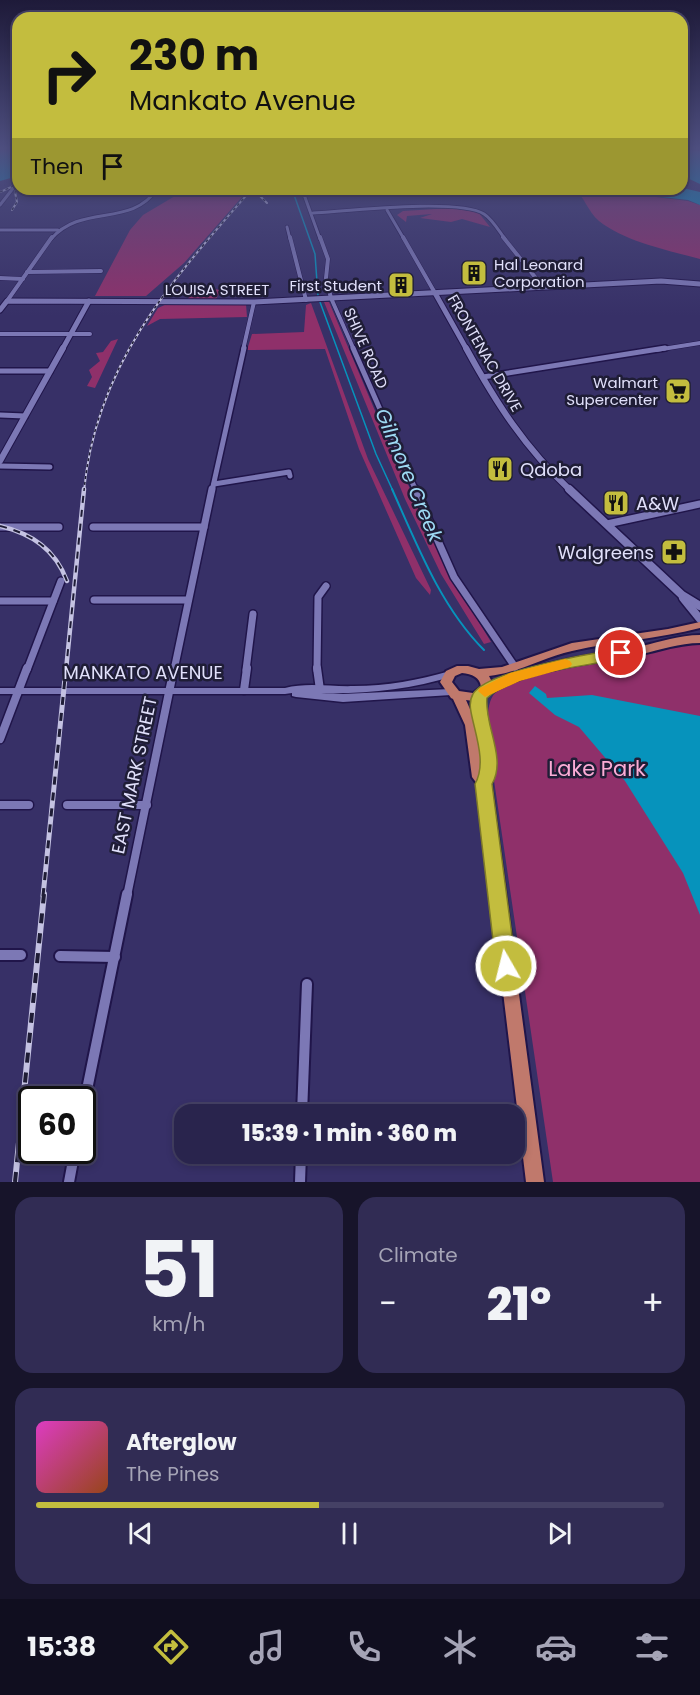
<!DOCTYPE html>
<html lang="en">
<head>
<meta charset="utf-8">
<style>
  :root { --surface:#29244d; --page:#312c54; --text:#f1f3f6; --muted:#a5a4b6; --line:#454165; --accent:#c3bd3e }
  body { margin:0; font-family:Poppins,sans-serif; background:var(--page); color:var(--text); height:100vh; display:flex; flex-direction:column; font-size:22px; white-space:nowrap }
  * { box-sizing:border-box; margin:0 }
  p { font-size:20px; color:var(--muted) }
  .icon { flex:none; width:33px; height:33px; fill:none; stroke:currentColor; stroke-width:2; stroke-linecap:round; stroke-linejoin:round }
  .map { position:relative; height:1182px; overflow:hidden }
  .sheet { display:flex; flex-direction:column; gap:15px; padding:15px; background:#17142a; flex:1 }
  .sheet>* { flex:none }
  .banner { position:absolute; left:12px; top:12px; width:676px; height:183px; border-radius:18px; box-shadow:0 3px 9px #0003,0 0 0 2px var(--line); background:#c3bd3e; color:#111; overflow:hidden }
  .speed { position:absolute; left:18px; top:1086px; display:flex; gap:12px; font-size:30px; font-weight:700; text-align:center }
  .speed>* { display:grid; place-content:center; width:78px; height:78px; border-radius:50%; background:var(--surface); box-shadow:0 3px 9px #0003,0 0 0 2px var(--line); line-height:1 }
  .speed .limit { border:3px solid #111; border-radius:9px; background:#fff; color:#111 }
  .pin { position:absolute; display:grid; place-items:center; width:51px; height:51px; color:#fff; margin:-26px; border:3px solid #fff; border-radius:50%; box-shadow:0 2px 6px #0007 }
  .me { position:absolute; width:66px; margin:-33px; rotate:352deg; stroke-linejoin:round; filter:drop-shadow(0 0 4px #0008) }
  .turn { display:flex; align-items:center; gap:21px; height:126px; padding:0 18px; font-size:27px }
  .turn .icon { width:78px; height:78px; stroke-width:2.5 }
  .turn b { display:block; font-size:42px; line-height:51px }
  .then { display:flex; align-items:center; height:57px; padding:0 18px; background:#0003; gap:12px; font-size:22px }
  .big { font-size:45px; font-weight:800; line-height:1.1 }
  .sheet .tile { flex:1; display:flex; flex-direction:column; justify-content:center; gap:9px; min-width:0; padding:0 21px; border-radius:18px; background:var(--page) }
  .sheet .dial { align-items:center; gap:0 }
  .dial b { font-size:78px; line-height:1 }
  .song { display:flex; align-items:center; gap:18px }
  .cover { width:72px; height:72px; border-radius:9px; background:linear-gradient(135deg,hsl(310 70% 55%),hsl(20 70% 35%)) }
  .played { height:6px; border-radius:3px; background:linear-gradient(90deg,var(--accent) 45%,var(--line) 45%) }
  .keys { display:flex; justify-content:space-around; direction:ltr }
  .heat { display:flex; justify-content:space-between; align-items:center; font-size:33px; direction:ltr }
  .sheet .tiles { flex:1; display:grid; gap:15px; grid-template-columns:1fr 1fr }
  .tile:last-child { grid-column:span 2 }
  .trip { position:absolute; left:174px; top:1104px; width:351px; height:60px; border-radius:18px; background:var(--surface); box-shadow:0 3px 9px #0003,0 0 0 2px var(--line); font-weight:800; line-height:60px; text-align:center }
  .menu { display:flex; height:96px; justify-content:space-around; align-items:center; background:#100e1f; color:var(--muted) }
  .menu .icon { width:42px; height:42px }
  .menu .selected { color:var(--accent) }
  .menu b { font-size:27px; color:var(--text) }
  .map>svg:first-child { display:block }
</style>
</head>
<body>
<div class="map">
<svg width="700" height="1182" viewBox="0 0 700 1182">
  <rect width="100%" height="100%" fill="#373067"/>
  <g fill="#8f306a">
    <path d="M186,189h63l-65,74 -38,33h-51l35,-66 13,-15 37,-22 -4,-1z"/>
    <path d="M573,189h35v2l80,10 12,4v54c-33,-9 -74,-17 -101,-38 -12,-10 -14,-25 -26,-32z"/>
    <path d="M452,208l26,4 12,15 -28,-8 -11,3 -31,-4 12,-4 -25,2 -1,6 -9,-7 6,-4z"/>
    <path d="M198,287l23,3 -5,9h-28l5,-11z"/>
    <path d="M324,302h5l60,142 62,132 40,66 -7,2 -43,-70 -36,-75z"/>
    <path d="M169,303l77,1 1,13 -87,2 -13,7 11,-18z"/>
    <path d="M311,303l57,156 63,131 -1,5 -14,-17 -57,-129 -34,-100 -78,1 5,-16 52,-2 2,-27z"/>
    <path d="M118,339l-23,49 -8,-2 5,-9 -3,-7 11,-9 -4,-8 7,-1 8,-11z"/>
    <path d="M695,643h5v539h-147l-62,-422c-1,-18 -9,-52 4,-67 18,-21 165,-43 200,-50z"/>
  </g>
  <g fill="#0693bc">
    <path d="M0,150h18v26l-18,5z"/>
    <path d="M683,150l17,1v33l-17,-8z"/>
    <path d="M683,188l17,4v13l-12,-5 -80,-9z"/>
    <path d="M535,686l11,8 1,4 45,-3 108,21v199l-17,-42 -58,-92 -46,-54 -24,-12 -26,-22z"/>
  </g>
  <g fill="none" stroke-linecap="round" stroke-linejoin="round">
    <g stroke="#0693bc" stroke-width="1.5">
      <path d="M292,189l23,65 3,42"/>
      <path d="M320,302l56,152 17,37"/>
    </g>
    <path stroke="#0693bc" stroke-width="2" d="M392,489c25,56 49,118 92,161"/>
    <g stroke="#20154a" stroke-width="4.5">
      <g id="minor-far5">
        <path d="M302,189l18,50"/>
        <path d="M0,205l14,-18"/>
        <path d="M387,210l17,29"/>
        <path d="M313,213c34,-2 146,-15 171,1 8,5 15,17 21,25"/>
        <path d="M287,227l3,12"/>
        <path d="M0,230h58"/>
        <path d="M51,239c31,-36 80,-11 106,-50"/>
      </g>
    </g>
    <g stroke="#20154a" stroke-width="5">
      <g id="minor-far4">
        <path d="M290,237l16,63"/>
        <path d="M320,237l8,22 -2,19 5,20 23,52"/>
        <path d="M403,237l32,56"/>
        <path d="M503,237l40,50"/>
        <path d="M27,272l74,-1"/>
        <path d="M0,278l23,1"/>
        <path d="M7,301l45,-64"/>
        <path d="M0,334h90"/>
        <path d="M243,350l11,-48"/>
        <path d="M656,350l44,-7"/>
      </g>
    </g>
    <g stroke="#20154a" stroke-width="8">
      <g id="minor-far3">
        <path d="M353,348l63,143"/>
        <path d="M0,371h50"/>
        <path d="M483,377l182,-29"/>
        <path d="M0,415l25,1"/>
        <path d="M0,466l50,1"/>
        <path d="M214,484l75,-12 1,4"/>
        <path d="M212,491l32,-143"/>
      </g>
    </g>
    <g stroke="#20154a" stroke-width="10">
      <g id="minor-far2">
        <path d="M415,489l39,88 61,90"/>
        <path d="M607,524l93,-20"/>
        <path d="M0,527h59"/>
        <path d="M93,527h111"/>
        <path d="M94,600h94"/>
        <path d="M0,601h53"/>
        <path d="M27,670l34,-89"/>
        <path d="M174,670l38,-181"/>
        <path d="M246,670l7,-56"/>
        <path d="M317,670l1,-73 8,-11"/>
      </g>
    </g>
    <g stroke="#20154a" stroke-width="11">
      <g id="minor-far1">
        <path d="M317,668l3,22"/>
        <path d="M244,690l3,-22"/>
        <path d="M0,739l27,-71"/>
        <path d="M0,805h29"/>
        <path d="M67,805h80"/>
        <path d="M127,896l47,-228"/>
      </g>
    </g>
    <g stroke="#20154a" stroke-width="14">
      <g id="minor">
        <path d="M0,955h21"/>
        <path d="M60,956l55,1"/>
        <path d="M82,1114l45,-220"/>
        <path d="M302,1114l5,-130"/>
        <path d="M41,1159l32,-1"/>
        <path d="M69,1182l6,-32"/>
        <path d="M300,1182l1,-28"/>
      </g>
    </g>
    <g stroke="#20154a" stroke-width="7">
      <g id="tertiary-far2">
        <path d="M435,293l32,57"/>
        <path d="M0,310l7,-9 247,1 407,-21 39,3"/>
        <path d="M62,350l27,-49"/>
      </g>
    </g>
    <g stroke="#20154a" stroke-width="8">
      <g id="tertiary-far1">
        <path d="M466,348c30,55 59,100 105,143"/>
        <path d="M0,461l63,-113"/>
      </g>
    </g>
    <g stroke="#20154a" stroke-width="11">
      <g id="tertiary">
        <path d="M569,489l113,106 18,11"/>
        <path d="M683,598l17,21"/>
      </g>
    </g>
    <g stroke="#20154a" stroke-width="3">
      <path id="secondary" d="M450,671l4,1 1,2 -1,2c-45,14 -88,18 -134,17l23,1 108,-5 4,1 1,2 -1,2 -4,1 -108,7 -47,-5 -4,-1v-3l-7,1h-285v-6h285c22,-6 47,-1 69,-2 33,0 64,-6 96,-15z"/>
    </g>
    <g stroke="#20154a" stroke-width="4">
      <path id="primary" d="M700,622v6c-42,11 -85,13 -128,23 -28,6 -54,22 -83,25l3,6c47,-21 98,-26 149,-36 20,-4 38,-11 59,-11v8c-21,0 -39,7 -59,11 -49,10 -112,13 -155,42 -1,7 -2,15 0,23 4,23 13,42 5,65l53,398h-18l-48,-397 -6,-8 -7,-52 -12,-26 -2,-1 -11,-16 6,-11 11,-5h11l11,3 23,-2 70,-24 96,-14zM462,673c10,1 18,4 19,14l-8,6 -14,-2 -7,-9 3,-6zM466,700l7,1v15z"/>
    </g>
    <use href="#minor-far5" stroke="#7c78b5" stroke-width="3"/>
    <use href="#minor-far4" stroke="#7c78b5" stroke-width="4"/>
    <use href="#minor-far3" stroke="#7c78b5" stroke-width="5"/>
    <use href="#minor-far2" stroke="#7c78b5" stroke-width="7"/>
    <use href="#minor-far1" stroke="#7c78b5" stroke-width="8"/>
    <use href="#minor" stroke="#7c78b5" stroke-width="10"/>
    <use href="#tertiary-far2" stroke="#7c78b5" stroke-width="5"/>
    <use href="#tertiary-far1" stroke="#7c78b5" stroke-width="6"/>
    <use href="#tertiary" stroke="#7c78b5" stroke-width="8"/>
    <use href="#secondary" fill="#7c78b5" fill-rule="evenodd"/>
    <use href="#primary" fill="#c0796c" fill-rule="evenodd"/>
    <g stroke="#c4c2e2" stroke-width="2">
      <g id="rail-far3">
        <path d="M258,189v5l9,9"/>
        <path d="M0,192l18,-8"/>
        <path d="M12,210l5,-8 -2,-10 3,-5"/>
        <path d="M84,491c12,-127 88,-211 168,-302"/>
      </g>
    </g>
    <g stroke="#c4c2e2" stroke-width="4.5">
      <g id="rail-far2">
        <path d="M0,526c32,8 55,23 67,55"/>
        <path d="M66,670l18,-181"/>
      </g>
    </g>
    <g stroke="#c4c2e2" stroke-width="5">
      <path id="rail-far1" d="M43,896l23,-228"/>
    </g>
    <g stroke="#c4c2e2" stroke-width="6">
      <path id="rail" d="M15,1182l29,-288"/>
    </g>
    <use href="#rail-far3" stroke="#1f1d36" stroke-width="1.5" stroke-dasharray="3" stroke-linecap="butt"/>
    <use href="#rail-far2" stroke="#1f1d36" stroke-width="2" stroke-dasharray="7" stroke-linecap="butt"/>
    <use href="#rail-far1" stroke="#1f1d36" stroke-width="3" stroke-dasharray="8" stroke-linecap="butt"/>
    <use href="#rail" stroke="#1f1d36" stroke-width="4" stroke-dasharray="10" stroke-linecap="butt"/>
  </g>
  <linearGradient id="sky" x2="0" y2="1"><stop stop-color="#1e1a39"/><stop offset="0.47" stop-color="#4d4e7f"/><stop offset="1" stop-color="#4d4e7f" stop-opacity="0"/></linearGradient>
  <rect width="700" height="316" fill="url(#sky)"/>
  <path fill="#c3bd3e" stroke="#7f7b28" stroke-width="1.5" d="M621,649l5,1 3,3 -3,4c-41,11 -106,12 -139,41 -3,27 20,60 5,86l24,182 -3,7 -7,2 -7,-2 -3,-7 -21,-182c12,-21 0,-50 -4,-72 -1,-5 -1,-13 2,-18 13,-23 120,-41 148,-45z"/>
  <path fill="#f59e0b" d="M565,659l5,2 2,3 -2,3 -50,14 -35,16 -7,-6 2,-3 30,-15z"/>
  <defs>
    <g id="building-square" transform="scale(1.35)"><rect x="-9" y="-9" width="18" height="18" rx="4" fill="#c3bd3e" stroke="#1f1d36"/><path d="M-4-6H4V6H1V3H-1V6H-4ZM-2.5-4.3h1.7v1.8h-1.7ZM.8-4.3h1.7v1.8H.8ZM-2.5-1h1.7V.8h-1.7ZM.8-1h1.7V.8H.8Z" fill="#111"/></g>
    <g id="supermarket-square" transform="scale(1.35)"><rect x="-9" y="-9" width="18" height="18" rx="4" fill="#c3bd3e" stroke="#1f1d36"/><path d="M-6-5.5h2.5l.6 2H6L4.5 2H-2.5L-4.4-4H-6ZM-1.5 3.2a1.3 1.3 0 1 0 .1 0ZM3 3.2a1.3 1.3 0 1 0 .1 0Z" fill="#111"/></g>
    <g id="restaurant-square" transform="scale(1.35)"><rect x="-9" y="-9" width="18" height="18" rx="4" fill="#c3bd3e" stroke="#1f1d36"/><path d="M-5-6h1v4h1v-4h1v4h1v-4h1v5L-1.5 .5V6h-2V.5L-5-1ZM5-6V6H3V1.5H1.5Q1.5-4 5-6Z" fill="#111"/></g>
    <g id="pharmacy-square" transform="scale(1.35)"><rect x="-9" y="-9" width="18" height="18" rx="4" fill="#c3bd3e" stroke="#1f1d36"/><path d="M-2-6h4v4h4v4h-4v4h-4v-4h-4v-4h4Z" fill="#111"/></g>
  </defs>
  <g fill-rule="evenodd">
    <use href="#building-square" x="474" y="273"/>
    <use href="#building-square" x="401" y="285"/>
    <use href="#supermarket-square" x="678" y="391"/>
    <use href="#restaurant-square" x="500" y="469"/>
    <use href="#restaurant-square" x="616" y="503"/>
    <use href="#pharmacy-square" x="674" y="552"/>
  </g>
  <g text-anchor="middle" dominant-baseline="central" stroke-width="5" stroke-linejoin="round" paint-order="stroke">
    <g font-size="15" fill="#e1e0fb" stroke="#1f1d36" text-anchor="end">
      <text x="494" y="264" text-anchor="start">Hal Leonard<tspan x="494" dy="17">Corporation</tspan></text>
      <text x="382" y="285">First Student</text>
      <text x="658" y="382">Walmart<tspan x="658" dy="17">Supercenter</tspan></text>
    </g>
    <g font-size="15" fill="#e1e0fb" stroke="#1f1d36">
      <text x="217" y="289">LOUISA STREET</text>
      <text transform="translate(366 348) rotate(66)">SHIVE ROAD</text>
      <text transform="translate(485 353) rotate(60)">FRONTENAC DRIVE</text>
    </g>
    <g font-size="18" fill="#e1e0fb" stroke="#1f1d36" text-anchor="start">
      <text x="520" y="469">Qdoba</text>
      <text x="636" y="503">A&amp;W</text>
      <text x="654" y="552" text-anchor="end">Walgreens</text>
    </g>
    <g font-size="18" fill="#e1e0fb" stroke="#1f1d36">
      <text x="143" y="672">MANKATO AVENUE</text>
      <text transform="translate(134 775) rotate(-78)">EAST MARK STREET</text>
    </g>
    <g font-size="20" font-style="italic" fill="#9dd9f3" stroke="#1f1d36">
      <text transform="translate(409 475) rotate(67)">Gilmore Creek</text>
    </g>
    <g font-size="21" fill="#fbacd6" stroke="#1f1d36">
      <text x="597" y="768">Lake Park</text>
    </g>
  </g>
</svg>
<div class="speed"><div class="limit">60</div></div>
<div class="pin" style="left:621px;top:653px;background:#d93025"><svg class="icon" aria-label="arrive" viewBox="0 0 24 24"><path d="M6 21V4h12l-3 4 3 4H6"/></svg></div>
<svg class="me" style="left:506px;top:966px" viewBox="-20 -20 40 40"><circle r="17" fill="#c3bd3e" stroke="#fff" stroke-width="3"/><path d="M0-11L8 9 0 5-8 9z" fill="#fff"/></svg>
<div class="trip">15:39 · 1 min · 360 m</div>
<div class="banner">
<div class="turn"><svg class="icon" aria-label="right" viewBox="0 0 24 24"><path d="M7 20v-9h11M14 6l5 5-5 5"/></svg><div><b>230 m</b>Mankato Avenue</div></div>
<div class="then">Then<svg class="icon" aria-label="arrive" viewBox="0 0 24 24"><path d="M6 21V4h12l-3 4 3 4H6"/></svg></div>
</div>
</div>
<section class="sheet">
<div class="tiles">
<div class="tile dial"><b>51</b><p>km/h</p></div>
<div class="tile"><p>Climate</p>
<div class="heat"><a>−</a><b class="big">21°</b><a>+</a></div>
</div>
<div class="tile">
<div class="song"><i class="cover"></i><div><b>Afterglow</b><p>The Pines</p></div></div>
<div class="played"></div>
<div class="keys"><svg class="icon" aria-label="previous" viewBox="0 0 24 24"><path d="M18 5L8 12l10 7zM5 5v14"/></svg><svg class="icon" aria-label="pause" viewBox="0 0 24 24"><path d="M8 5v14M16 5v14"/></svg><svg class="icon" aria-label="next" viewBox="0 0 24 24"><path d="M6 5l10 7-10 7zM19 5v14"/></svg></div>
</div>
</div>
</section>
<nav class="menu">
<b>15:38</b>
<svg class="icon selected" aria-label="directions" viewBox="0 0 24 24"><path d="M12 3l9 9-9 9-9-9zM9 14v-3h6M13 9l2 2-2 2"/></svg>
<svg class="icon" aria-label="music" viewBox="0 0 24 24"><path d="M9 18V5l10-2v13"/><circle cx="6" cy="18" r="3"/><circle cx="16" cy="16" r="3"/></svg>
<svg class="icon" aria-label="phone" viewBox="0 0 24 24"><path d="M5 4h4l2 5-3 2q2 4 5 5l2-3 5 2v4C11 20 4 13 5 4z"/></svg>
<svg class="icon" aria-label="climate" viewBox="0 0 24 24"><path d="M12 3v18M4 7l16 10M4 17L20 7"/></svg>
<svg class="icon" aria-label="car" viewBox="0 0 24 24"><path d="M5 17H2v-5l4-1 3-4h7l3 4 3 1v5h-3M9 17h6M6 11h13"/><circle cx="7" cy="17" r="2"/><circle cx="17" cy="17" r="2"/></svg>
<svg class="icon" aria-label="filters" viewBox="0 0 24 24"><path d="M4 7h16M4 17h16"/><circle cx="9" cy="7" r="2"/><circle cx="15" cy="17" r="2"/></svg>
</nav>
</body>
</html>
